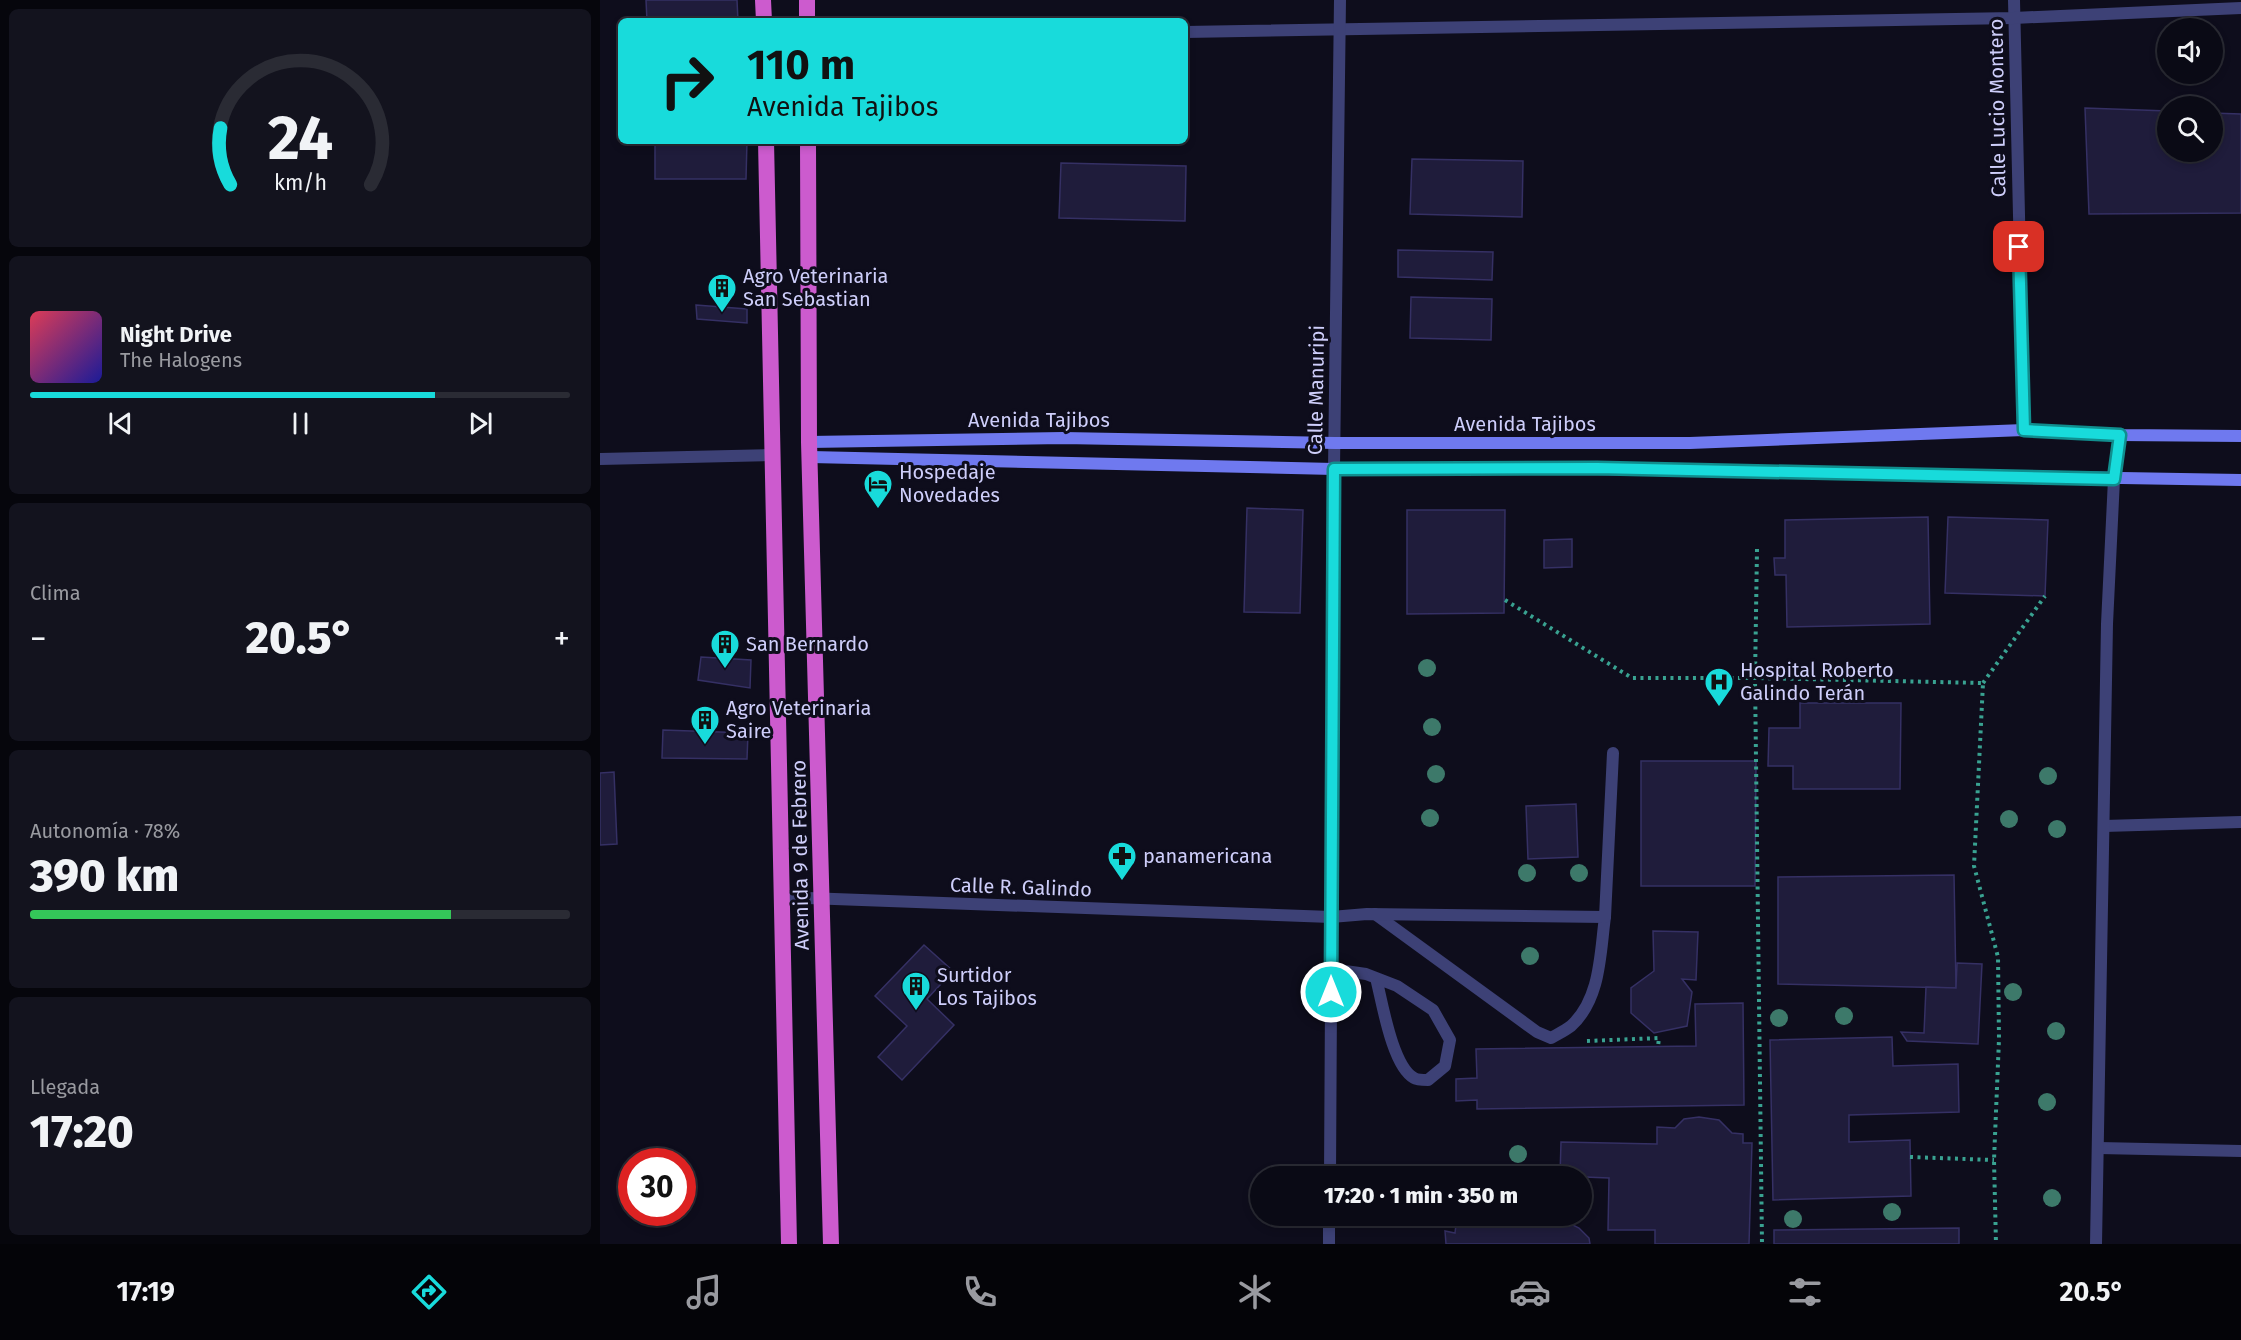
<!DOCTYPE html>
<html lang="es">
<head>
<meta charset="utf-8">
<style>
  :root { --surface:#0a0a15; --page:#13131e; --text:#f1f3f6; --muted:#999aa0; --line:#2a2b34; --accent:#18dbdb }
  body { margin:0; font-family:"Fira Sans",sans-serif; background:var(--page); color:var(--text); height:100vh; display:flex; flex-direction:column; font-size:22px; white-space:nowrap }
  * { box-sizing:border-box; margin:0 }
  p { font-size:20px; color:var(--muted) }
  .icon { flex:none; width:33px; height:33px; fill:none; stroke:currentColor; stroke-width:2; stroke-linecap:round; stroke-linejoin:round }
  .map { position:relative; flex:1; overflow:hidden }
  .panel { display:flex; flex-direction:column; gap:9px; padding:9px; background:#06060c; width:600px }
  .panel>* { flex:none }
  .hud { position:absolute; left:18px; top:18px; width:570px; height:126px; border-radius:9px; box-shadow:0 3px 9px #0003,0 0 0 2px var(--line); background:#18dbdb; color:#111; overflow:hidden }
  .fabs { position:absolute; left:1557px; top:18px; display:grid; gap:12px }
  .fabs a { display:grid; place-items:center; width:66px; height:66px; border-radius:50%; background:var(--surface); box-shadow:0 3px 9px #0003,0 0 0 2px var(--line); font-size:30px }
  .speed { position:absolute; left:18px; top:1148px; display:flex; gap:12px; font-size:30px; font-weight:700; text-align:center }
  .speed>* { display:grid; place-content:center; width:78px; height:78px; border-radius:50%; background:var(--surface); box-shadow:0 3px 9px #0003,0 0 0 2px var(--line); line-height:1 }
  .speed .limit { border:9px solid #d22; background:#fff; color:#111 }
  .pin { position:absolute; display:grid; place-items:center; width:51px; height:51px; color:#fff; margin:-26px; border-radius:12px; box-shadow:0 3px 9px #0006 }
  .me { position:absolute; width:66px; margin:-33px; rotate:0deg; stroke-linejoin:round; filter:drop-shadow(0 0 4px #0008) }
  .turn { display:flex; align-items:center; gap:21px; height:126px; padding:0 30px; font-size:27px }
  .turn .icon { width:78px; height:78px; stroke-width:2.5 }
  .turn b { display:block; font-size:42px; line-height:51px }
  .big { font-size:45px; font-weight:800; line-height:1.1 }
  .panel .card { flex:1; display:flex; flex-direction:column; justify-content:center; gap:9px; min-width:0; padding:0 21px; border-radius:9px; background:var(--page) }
  .panel .dial { align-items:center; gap:0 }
  .dial svg { height:156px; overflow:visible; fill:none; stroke:var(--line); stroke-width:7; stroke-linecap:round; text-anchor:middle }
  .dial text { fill:var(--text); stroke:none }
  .song { display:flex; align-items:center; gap:18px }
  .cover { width:72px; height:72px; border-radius:9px; background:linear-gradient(135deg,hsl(350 70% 55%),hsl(240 70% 35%)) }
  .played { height:6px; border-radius:3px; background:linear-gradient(90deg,var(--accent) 75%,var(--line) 75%) }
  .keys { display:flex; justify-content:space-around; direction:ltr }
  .heat { display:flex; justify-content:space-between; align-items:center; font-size:33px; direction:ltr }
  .charge { height:9px; border-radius:4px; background:linear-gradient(90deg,#34c759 78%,var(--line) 0) }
  .trip { position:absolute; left:650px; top:1166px; width:342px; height:60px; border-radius:30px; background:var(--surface); box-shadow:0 3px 9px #0003,0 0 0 2px var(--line); font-weight:800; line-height:60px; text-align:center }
  .dock { display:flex; height:96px; justify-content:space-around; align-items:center; background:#040408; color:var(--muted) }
  .dock .icon { width:42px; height:42px }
  .dock .selected { color:var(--accent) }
  .dock b { font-size:27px; color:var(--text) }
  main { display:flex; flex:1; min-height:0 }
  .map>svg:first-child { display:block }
</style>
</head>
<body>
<main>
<section class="panel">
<div class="card dial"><svg viewBox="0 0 100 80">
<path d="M14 69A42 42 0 1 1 86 69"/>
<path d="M14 69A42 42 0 0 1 9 40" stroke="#18dbdb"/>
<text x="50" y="56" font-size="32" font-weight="700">24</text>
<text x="50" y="72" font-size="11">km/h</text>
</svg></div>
<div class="card">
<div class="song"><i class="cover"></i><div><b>Night Drive</b><p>The Halogens</p></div></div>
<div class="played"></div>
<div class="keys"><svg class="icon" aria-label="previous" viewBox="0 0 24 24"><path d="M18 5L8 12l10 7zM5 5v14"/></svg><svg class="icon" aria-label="pause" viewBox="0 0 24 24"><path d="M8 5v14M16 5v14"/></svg><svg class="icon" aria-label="next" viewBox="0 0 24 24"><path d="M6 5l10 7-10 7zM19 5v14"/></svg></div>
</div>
<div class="card"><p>Clima</p>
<div class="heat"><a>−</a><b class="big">20.5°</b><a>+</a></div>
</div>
<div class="card"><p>Autonomía · 78%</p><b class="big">390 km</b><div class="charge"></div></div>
<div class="card"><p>Llegada</p><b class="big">17:20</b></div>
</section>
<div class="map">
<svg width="1641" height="1244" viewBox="0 0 1641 1244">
  <rect width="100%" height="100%" fill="#0e0d1c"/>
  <g fill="#1f1c3b" stroke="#353064" stroke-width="1.5">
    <path d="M46,0h91l1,21h-91z"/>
    <path d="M1485,108l83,3v41h44v-39l29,1v99l-152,1z"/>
    <path d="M55,141h92l-1,38h-91z"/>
    <path d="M812,159l111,2 -1,56 -112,-3z"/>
    <path d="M461,163l125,3 -1,55 -126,-3z"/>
    <path d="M798,250l95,2 -1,28 -94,-3z"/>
    <path d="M811,297l81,2 -1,41 -81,-2z"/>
    <path d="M96,305l51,4v14l-50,-4z"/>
    <path d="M647,508l56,2 -3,103 -56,-1z"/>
    <path d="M807,510h98l-1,103 -97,1z"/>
    <path d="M1328,517l2,107 -143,3 -1,-52h-11l-1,-17h11v-38z"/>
    <path d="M1348,517l100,3 -3,76 -100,-3z"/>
    <path d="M972,539v28l-28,1v-28z"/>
    <path d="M101,657l50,3 -1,28 -52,-8z"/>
    <path d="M1200,703h101l-1,86h-107v-23h-25l1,-38h31z"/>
    <path d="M63,730l85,3 -1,26 -85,-1z"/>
    <path d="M1041,761h115l-1,125h-114z"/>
    <path d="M14,772l3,72 -17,1v-72z"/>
    <path d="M976,804l2,53 -50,2 -2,-53z"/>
    <path d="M1354,875l2,113 -178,-4v-107z"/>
    <path d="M1053,931l45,1 -2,48 -14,-1 10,13 -5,34 -33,7 -23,-20v-25l23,-17z"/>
    <path d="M324,945l29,26 -26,28 27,26 -52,55 -24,-23 29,-31 -32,-30z"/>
    <path d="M1357,963l25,1 -4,80 -71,-3 -6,-9 23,1 2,-46 30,1z"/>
    <path d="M1143,1003l1,102 -267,4v-9l-21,1v-22l21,-1 -1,-29 220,-3 -1,-42z"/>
    <path d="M1292,1037l1,29 65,-2 1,48 -110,3v27l61,-2 1,56 -138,4 -3,-160z"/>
    <path d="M1099,1117l20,3 13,13 11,1v9h9l-3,101h-94v-14h-47l1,-52 -49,-2 1,-34 96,2v-17l18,1 9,-9z"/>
    <path d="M953,1215l26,13 10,10 1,6h-144l-1,-13 10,2 2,-17z"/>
    <path d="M1359,1228v16h-185v-14z"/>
  </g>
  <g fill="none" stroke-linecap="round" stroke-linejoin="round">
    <g stroke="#39a291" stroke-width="4" stroke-dasharray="3 4.5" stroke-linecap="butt">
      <path d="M1157,549l-2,129 7,566"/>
      <path d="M905,600l127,78h123l228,5 -9,183 24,91 1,82 -5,121 2,84"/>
      <path d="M1383,683l62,-87"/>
      <path d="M987,1041l72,-3 -1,8"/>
      <path d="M1310,1157l84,3"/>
    </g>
    <g stroke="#3d4176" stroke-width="12">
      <path d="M775,914l162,118 14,6c7,-4 15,-8 20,-12 30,-27 29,-73 34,-109"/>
      <path d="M731,917l36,-3 238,3 8,-164"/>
      <path d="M731,969l35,5 31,12 36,24 17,30 -5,26 -17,14c-4,0 -11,0 -14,-2 -22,-12 -32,-77 -38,-100"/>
    </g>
    <g stroke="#3d4176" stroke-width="12">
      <path d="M1414,0l10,430"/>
      <path d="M585,32l829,-14 227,-10"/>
      <path d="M0,459l173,-4"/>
      <path d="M1504,826l137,-4"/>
      <path d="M180,897l551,20"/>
      <path d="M1499,1148l142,3"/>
      <path d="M730,1176l4,-707 6,-469"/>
      <path d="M729,1244v-29"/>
      <path d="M1496,1244l11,-620 7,-145 5,-44"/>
    </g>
    <g stroke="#6f79ef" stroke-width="12">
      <path d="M209,442l254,-4 272,5h355l334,-13 95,5 122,1"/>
      <path d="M211,457l523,12h263l644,11"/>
    </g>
    <g stroke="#cc5bce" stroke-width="16">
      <path d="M163,0l1,21"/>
      <path d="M207,0v21"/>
      <path d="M166,141l23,1103"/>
      <path d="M208,141l1,301 22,802"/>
    </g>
  </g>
  <g fill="#3d796a">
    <circle cx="827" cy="668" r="9"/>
    <circle cx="832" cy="727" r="9"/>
    <circle cx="836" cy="774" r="9"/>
    <circle cx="1448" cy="776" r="9"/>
    <circle cx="830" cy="818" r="9"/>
    <circle cx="1409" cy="819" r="9"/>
    <circle cx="1457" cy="829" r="9"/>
    <circle cx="927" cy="873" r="9"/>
    <circle cx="979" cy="873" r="9"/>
    <circle cx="930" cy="956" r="9"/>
    <circle cx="1413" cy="992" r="9"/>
    <circle cx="1244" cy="1016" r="9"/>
    <circle cx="1179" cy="1018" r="9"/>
    <circle cx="1456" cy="1031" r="9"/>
    <circle cx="1447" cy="1102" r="9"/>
    <circle cx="918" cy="1154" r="9"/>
    <circle cx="1452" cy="1198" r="9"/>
    <circle cx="1292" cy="1212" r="9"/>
    <circle cx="1193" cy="1219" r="9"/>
  </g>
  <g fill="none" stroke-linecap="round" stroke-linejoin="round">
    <g stroke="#108e8e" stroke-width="15">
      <path id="route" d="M731,992l3,-523 263,-1 517,11 6,-44 -96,-5 -5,-183"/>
    </g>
    <use href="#route" stroke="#18dbdb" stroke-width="10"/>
  </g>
  <defs>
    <g id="building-pin" transform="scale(1.5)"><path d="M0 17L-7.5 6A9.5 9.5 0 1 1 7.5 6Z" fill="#18dbdb" stroke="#0e0d1c"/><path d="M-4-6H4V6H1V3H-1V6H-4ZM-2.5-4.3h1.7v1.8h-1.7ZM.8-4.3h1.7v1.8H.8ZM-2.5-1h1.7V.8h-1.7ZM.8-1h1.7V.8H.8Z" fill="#111"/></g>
    <g id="hotel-pin" transform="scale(1.5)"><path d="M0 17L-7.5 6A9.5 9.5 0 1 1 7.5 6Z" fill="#18dbdb" stroke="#0e0d1c"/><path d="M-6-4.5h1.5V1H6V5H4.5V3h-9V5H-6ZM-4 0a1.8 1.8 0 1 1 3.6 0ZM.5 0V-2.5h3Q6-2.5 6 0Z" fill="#111"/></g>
    <g id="hospital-pin" transform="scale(1.5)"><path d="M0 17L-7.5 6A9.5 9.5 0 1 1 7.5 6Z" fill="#18dbdb" stroke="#0e0d1c"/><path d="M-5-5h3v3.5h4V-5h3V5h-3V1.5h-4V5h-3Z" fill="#111"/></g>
    <g id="pharmacy-pin" transform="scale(1.5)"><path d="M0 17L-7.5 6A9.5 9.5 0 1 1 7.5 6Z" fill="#18dbdb" stroke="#0e0d1c"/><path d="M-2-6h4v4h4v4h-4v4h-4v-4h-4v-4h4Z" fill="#111"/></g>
  </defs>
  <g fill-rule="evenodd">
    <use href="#building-pin" x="122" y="288"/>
    <use href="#hotel-pin" x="278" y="484"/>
    <use href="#building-pin" x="125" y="644"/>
    <use href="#hospital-pin" x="1119" y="682"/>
    <use href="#building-pin" x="105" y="720"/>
    <use href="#pharmacy-pin" x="522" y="856"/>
    <use href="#building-pin" x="316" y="986"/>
  </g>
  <g text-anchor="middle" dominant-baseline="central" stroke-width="6" stroke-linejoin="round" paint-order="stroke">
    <g font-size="20" fill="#cecefa" stroke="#0e0d1c">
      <text transform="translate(1397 108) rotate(-91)">Calle Lucio Montero</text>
      <text transform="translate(716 390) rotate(-89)">Calle Manuripi</text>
      <text x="439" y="420">Avenida Tajibos</text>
      <text x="925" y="424">Avenida Tajibos</text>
      <text transform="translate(200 855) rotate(-91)">Avenida 9 de Febrero</text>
      <text transform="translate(421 887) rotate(2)">Calle R. Galindo</text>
    </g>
    <g font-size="20" fill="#cecefa" stroke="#0e0d1c" text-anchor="start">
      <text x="143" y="276">Agro Veterinaria<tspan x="143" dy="23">San Sebastian</tspan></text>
      <text x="299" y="472">Hospedaje<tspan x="299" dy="23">Novedades</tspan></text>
      <text x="146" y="644">San Bernardo</text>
      <text x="1140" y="670">Hospital Roberto<tspan x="1140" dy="23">Galindo Terán</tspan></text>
      <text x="126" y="708">Agro Veterinaria<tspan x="126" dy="23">Saire</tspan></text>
      <text x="543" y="856">panamericana</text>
      <text x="337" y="975">Surtidor<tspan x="337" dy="23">Los Tajibos</tspan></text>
    </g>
  </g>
</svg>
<div class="fabs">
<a><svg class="icon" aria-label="sound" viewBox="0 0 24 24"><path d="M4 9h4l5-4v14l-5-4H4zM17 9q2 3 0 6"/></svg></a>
<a><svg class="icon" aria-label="search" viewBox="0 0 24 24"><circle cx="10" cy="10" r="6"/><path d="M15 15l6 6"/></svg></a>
</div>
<div class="speed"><div class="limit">30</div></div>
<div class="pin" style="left:1419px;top:247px;background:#d93025"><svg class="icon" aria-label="arrive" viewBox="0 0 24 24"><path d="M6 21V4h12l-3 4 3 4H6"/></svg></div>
<svg class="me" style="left:731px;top:992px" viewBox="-20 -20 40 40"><circle r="17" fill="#18dbdb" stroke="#fff" stroke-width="3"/><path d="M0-11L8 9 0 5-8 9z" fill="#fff"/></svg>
<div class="trip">17:20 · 1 min · 350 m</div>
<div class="hud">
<div class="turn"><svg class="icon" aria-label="right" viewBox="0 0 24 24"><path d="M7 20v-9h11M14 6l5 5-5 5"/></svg><div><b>110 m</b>Avenida Tajibos</div></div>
</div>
</div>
</main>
<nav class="dock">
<b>17:19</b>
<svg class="icon selected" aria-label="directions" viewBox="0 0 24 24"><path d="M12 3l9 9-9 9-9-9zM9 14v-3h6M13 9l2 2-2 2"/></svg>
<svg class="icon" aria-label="music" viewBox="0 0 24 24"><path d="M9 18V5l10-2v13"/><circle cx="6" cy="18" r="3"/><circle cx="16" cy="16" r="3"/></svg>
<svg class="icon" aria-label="phone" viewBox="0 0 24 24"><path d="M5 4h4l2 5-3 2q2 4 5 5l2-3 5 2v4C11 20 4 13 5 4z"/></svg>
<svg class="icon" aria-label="climate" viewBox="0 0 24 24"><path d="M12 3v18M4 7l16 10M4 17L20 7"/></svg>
<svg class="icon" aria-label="car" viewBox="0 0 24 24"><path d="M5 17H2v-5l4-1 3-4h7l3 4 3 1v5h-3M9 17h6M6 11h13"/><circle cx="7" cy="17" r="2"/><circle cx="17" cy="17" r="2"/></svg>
<svg class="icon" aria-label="filters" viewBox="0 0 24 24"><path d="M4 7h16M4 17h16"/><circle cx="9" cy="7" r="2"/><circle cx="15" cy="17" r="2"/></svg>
<b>20.5°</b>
</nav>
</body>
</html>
